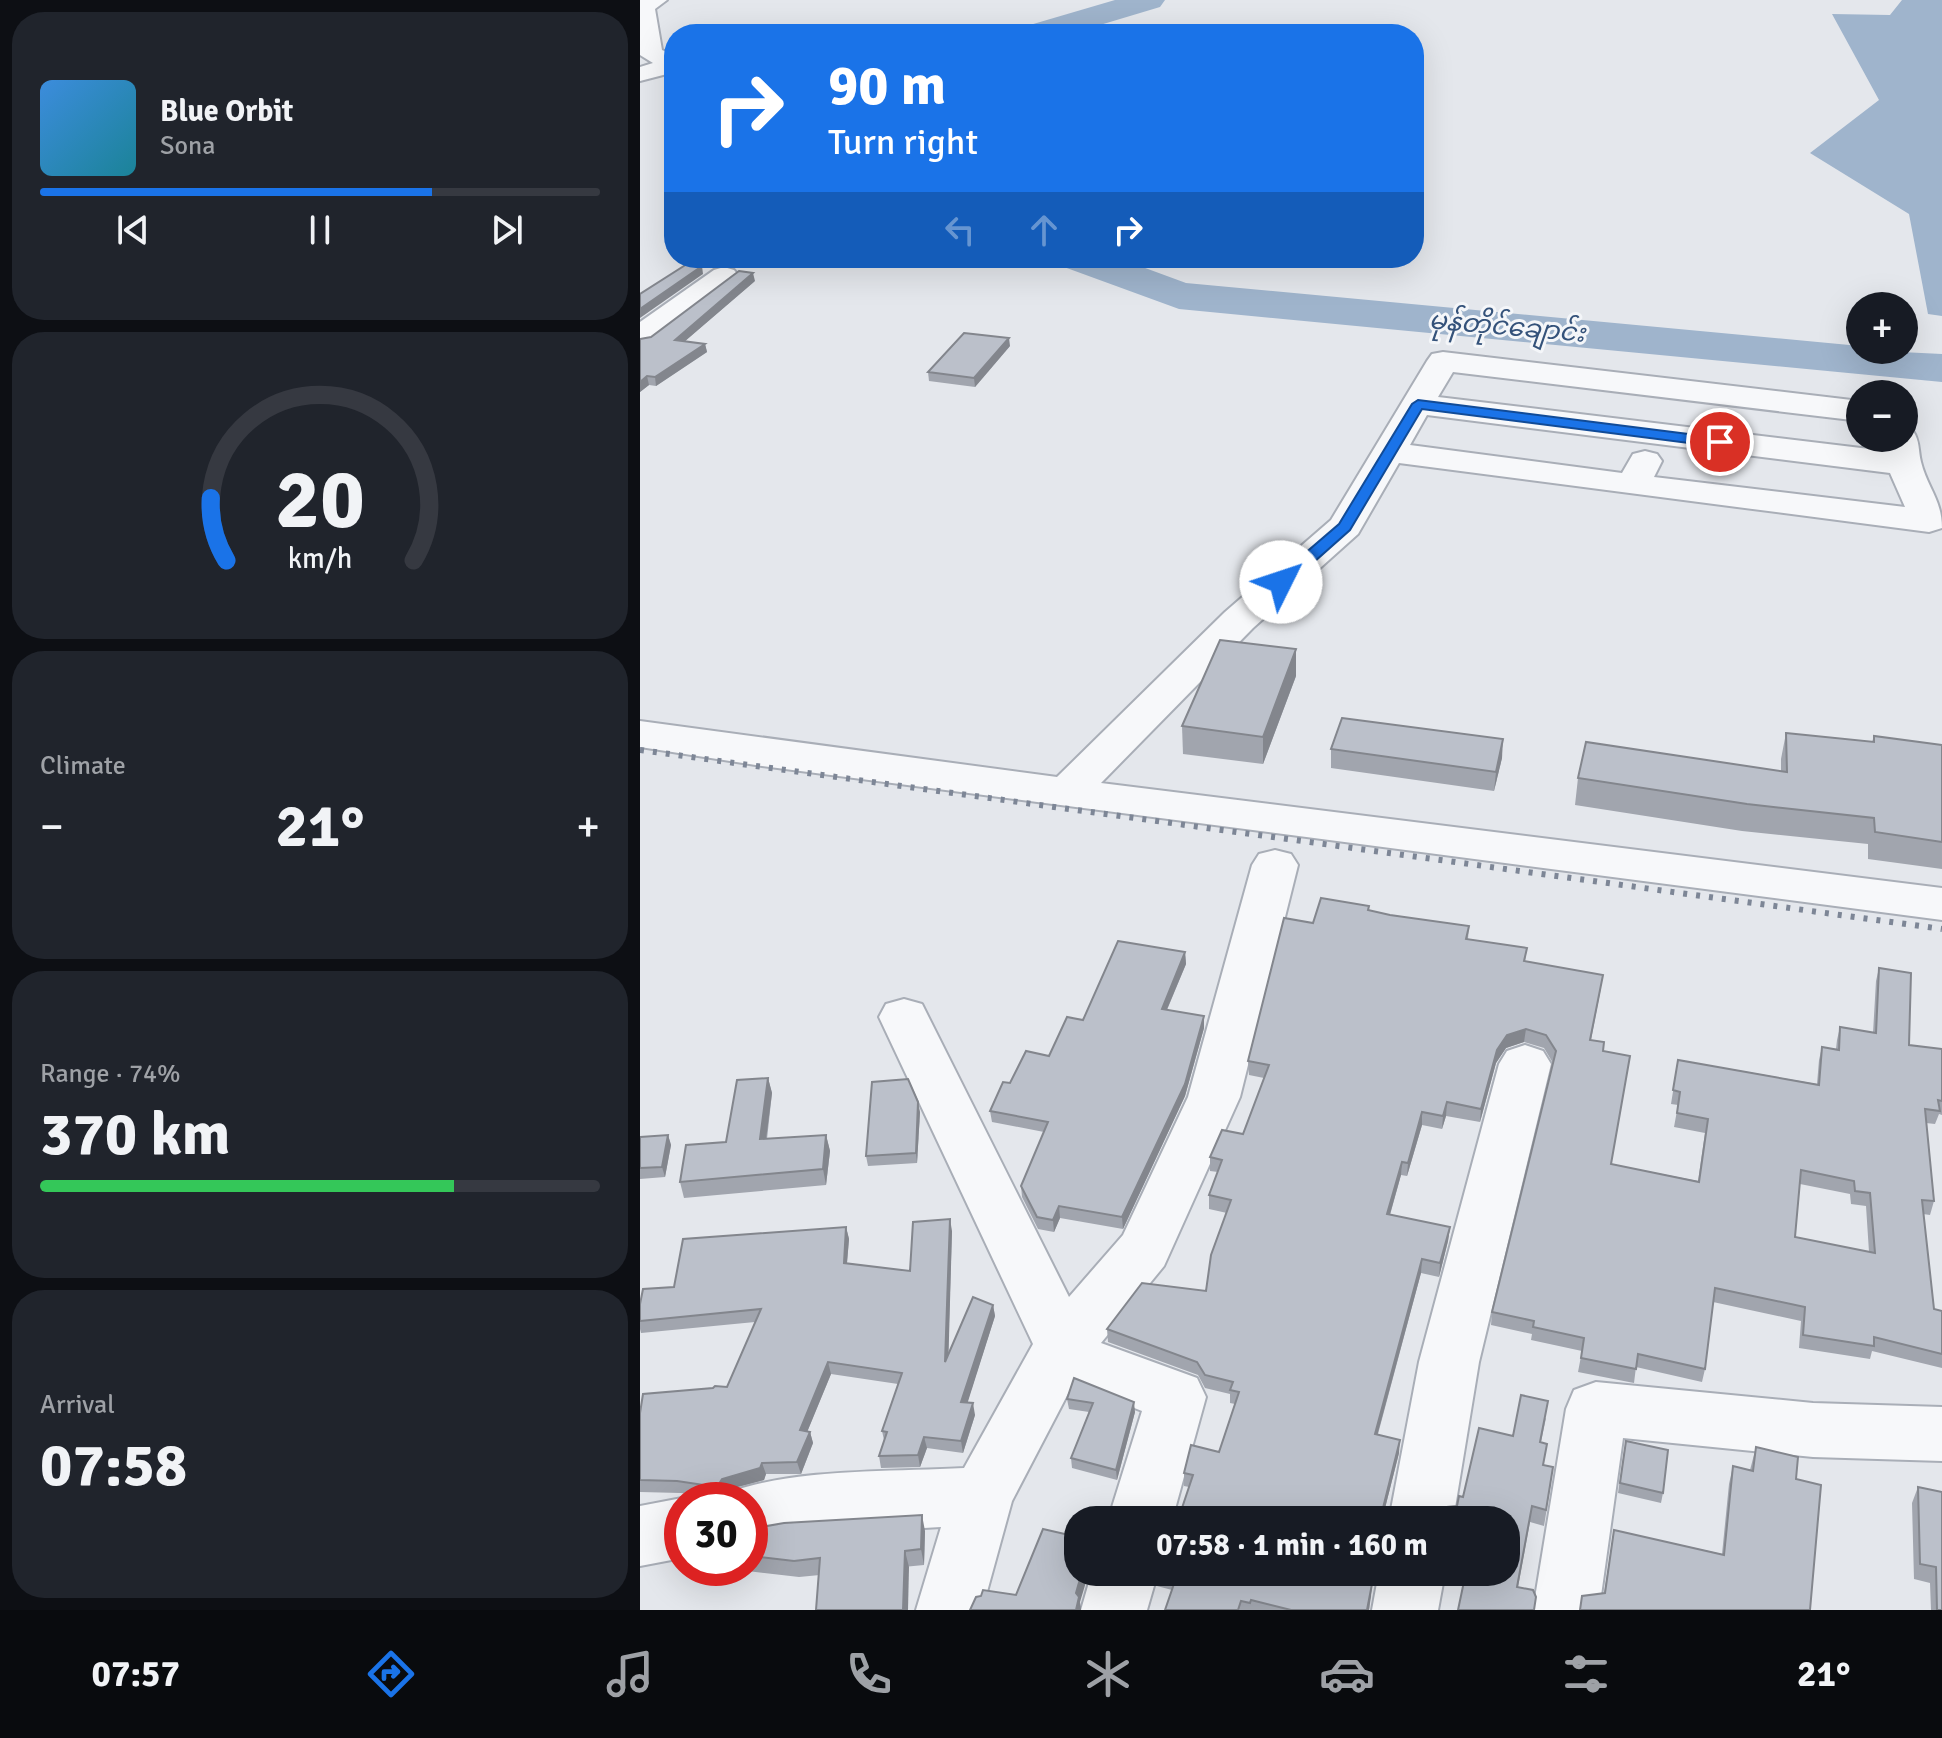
<!DOCTYPE html>
<html lang="en">
<head>
<meta charset="utf-8">
<style>
  :root { --surface:#171b24; --page:#20242c; --text:#f1f3f6; --muted:#9ea1a6; --line:#363941; --accent:#1a73e8 }
  body { margin:0; font-family:Signika,"Noto Sans Myanmar",sans-serif; background:var(--page); color:var(--text); height:100vh; display:flex; flex-direction:column; font-size:30px; white-space:nowrap }
  * { box-sizing:border-box; margin:0 }
  p { font-size:26px; color:var(--muted) }
  .icon { flex:none; width:44px; height:44px; fill:none; stroke:currentColor; stroke-width:2; stroke-linecap:round; stroke-linejoin:round }
  .map { position:relative; flex:1; overflow:hidden }
  .details { display:flex; flex-direction:column; gap:12px; padding:12px; background:#0d0f14; width:640px }
  .details>* { flex:none }
  .guide { position:absolute; left:24px; top:24px; width:760px; height:244px; border-radius:32px; box-shadow:0 8px 32px #0002; background:#1a73e8; color:#fff; overflow:hidden }
  .tools { position:absolute; left:1206px; top:292px; display:grid; gap:16px }
  .tools a { display:grid; place-items:center; width:72px; height:72px; border-radius:50%; background:var(--surface); box-shadow:0 8px 32px #0002; font-size:40px }
  .speed { position:absolute; left:24px; top:1482px; display:flex; gap:16px; font-size:40px; font-weight:700; text-align:center }
  .speed>* { display:grid; place-content:center; width:104px; height:104px; border-radius:50%; background:var(--surface); box-shadow:0 8px 32px #0002; line-height:1 }
  .speed .limit { border:12px solid #d22; background:#fff; color:#111 }
  .pin { position:absolute; display:grid; place-items:center; width:68px; height:68px; color:#fff; margin:-34px; border:4px solid #fff; border-radius:50%; box-shadow:0 2px 8px #0007 }
  .me { position:absolute; width:88px; margin:-44px; rotate:49deg; stroke-linejoin:round; filter:drop-shadow(0 0 6px #0008) }
  .turn { display:flex; align-items:center; gap:28px; height:168px; padding:0 32px; font-size:36px }
  .turn .icon { width:104px; height:104px; stroke-width:2.5 }
  .turn b { display:block; font-size:56px; line-height:68px }
  .lanes { display:flex; align-items:center; height:76px; padding:0 32px; background:#0003; justify-content:center; gap:40px; direction:ltr }
  .lanes .off { opacity:.35 }
  .big { font-size:60px; font-weight:700; line-height:1.1 }
  .details .tile { flex:1; display:flex; flex-direction:column; justify-content:center; gap:12px; min-width:0; padding:0 28px; border-radius:32px; background:var(--page) }
  .details .dial { align-items:center; gap:0 }
  .dial svg { height:208px; overflow:visible; fill:none; stroke:var(--line); stroke-width:7; stroke-linecap:round; text-anchor:middle }
  .dial text { fill:var(--text); stroke:none }
  .song { display:flex; align-items:center; gap:24px }
  .cover { width:96px; height:96px; border-radius:12px; background:linear-gradient(135deg,hsl(210 70% 55%),hsl(190 70% 35%)) }
  .played { height:8px; border-radius:4px; background:linear-gradient(90deg,var(--accent) 70%,var(--line) 70%) }
  .keys { display:flex; justify-content:space-around; direction:ltr }
  .heat { display:flex; justify-content:space-between; align-items:center; font-size:44px; direction:ltr }
  .charge { height:12px; border-radius:6px; background:linear-gradient(90deg,#34c759 74%,var(--line) 0) }
  .trip { position:absolute; left:424px; top:1506px; width:456px; height:80px; border-radius:32px; background:var(--surface); box-shadow:0 8px 32px #0002; font-weight:700; line-height:80px; text-align:center }
  .menu { display:flex; height:128px; justify-content:space-around; align-items:center; background:#090b0e; color:var(--muted) }
  .menu .icon { width:56px; height:56px }
  .menu .active { color:var(--accent) }
  .menu b { font-size:36px; color:var(--text) }
  main { display:flex; flex:1; min-height:0 }
  .map>svg:first-child { display:block }
</style>
</head>
<body>
<main>
<section class="details">
<div class="tile">
<div class="song"><i class="cover"></i><div><b>Blue Orbit</b><p>Sona</p></div></div>
<div class="played"></div>
<div class="keys"><svg class="icon" aria-label="previous" viewBox="0 0 24 24"><path d="M18 5L8 12l10 7zM5 5v14"/></svg><svg class="icon" aria-label="pause" viewBox="0 0 24 24"><path d="M8 5v14M16 5v14"/></svg><svg class="icon" aria-label="next" viewBox="0 0 24 24"><path d="M6 5l10 7-10 7zM19 5v14"/></svg></div>
</div>
<div class="tile dial"><svg viewBox="0 0 100 80">
<path d="M14 69A42 42 0 1 1 86 69"/>
<path d="M14 69A42 42 0 0 1 8 45" stroke="#1a73e8"/>
<text x="50" y="56" font-size="32" font-weight="700">20</text>
<text x="50" y="72" font-size="11">km/h</text>
</svg></div>
<div class="tile"><p>Climate</p>
<div class="heat"><a>−</a><b class="big">21°</b><a>+</a></div>
</div>
<div class="tile"><p>Range · 74%</p><b class="big">370 km</b><div class="charge"></div></div>
<div class="tile"><p>Arrival</p><b class="big">07:58</b></div>
</section>
<div class="map">
<svg width="1302" height="1610" viewBox="0 0 1302 1610">
  <rect width="100%" height="100%" fill="#e4e7ec"/>
  <path fill="#9fb4cc" d="M1262,0h40v316l-14,-2 -19,-100 -99,-61 69,-53 -47,-86 58,1z"/>
  <g fill="none" stroke-linecap="round" stroke-linejoin="round">
    <g fill="#9fb4cc" fill-rule="evenodd">
      <path d="M475,0h50l-5,7 -90,27h-52l5,-7z"/>
      <path d="M418,258h60l68,25 674,63v4l82,4v28l-763,-73 -115,-42z"/>
    </g>
    <g stroke="#a9aeb7" stroke-width="4">
      <g id="minor">
        <path d="M0,0h27l-12,9 7,41 12,5v13l-7,6 -27,7v-14l13,-4 -13,-8z"/>
        <path d="M84,267l10,3 5,6 -5,6 -83,61 -11,2v-23l74,-52z"/>
        <path d="M803,352l417,49v20l-407,-49 -15,25 448,54 -2,-13h20v-9l9,2c7,10 5,19 8,31 6,25 21,38 21,66l-13,4 -530,-69 -41,71 -105,94 -152,155 841,105v32l-1180,-154 -122,-19v-26l417,56 168,-165 106,-92 96,-159 5,-7zM787,415l463,58 15,34 -251,-30 8,-16 -5,-7 -12,-3 -12,3 -11,19 -212,-28z"/>
        <path d="M635,850l16,4 7,11 -58,232 -76,169 -63,77 96,35 9,19 -34,123h-64l34,-109 -69,-27 -61,117 -30,109h-66l25,-83 -153,9 -38,7v-43h-26l3,-7c69,-25 163,-21 237,-25l69,-124 -154,-327 7,-13 18,-5 18,5 147,293 54,-62 65,-138 64,-232 7,-11z"/>
        <path d="M885,1045l18,6 8,13 -72,298 -26,158h-64l30,-158 80,-298 8,-13z"/>
        <path d="M956,1382l217,21 129,4v54l-129,-4 -190,-19 -24,172h-66l33,-201 8,-19z"/>
        <path d="M42,1498l4,2h-4v58l-42,8v-60z"/>
        <path d="M452,1572h66l-11,38h-66z"/>
        <path d="M739,1572h66l-7,38h-66z"/>
      </g>
    </g>
    <use href="#minor" fill="#f7f8fa" fill-rule="evenodd"/>
    <path stroke="#7d8696" stroke-width="6" stroke-dasharray="4 9" stroke-linecap="butt" d="M0,750l1302,179"/>
  </g>
  <g fill="#a1a5ae" fill-rule="evenodd">
    <path d="M115,281l-70,60 20,3 2,8 -51,34 -7,-1 -9,7v-53l11,-2z"/>
    <path d="M370,346l-35,41 -46,-6 -1,-9z"/>
    <path d="M656,676l-33,88 -80,-10 -1,-28z"/>
    <path d="M1146,733l86,9 2,-6 68,9v124l-74,-10v-15l-126,-13 -167,-26 3,-27 203,-7v-12z"/>
    <path d="M691,749l171,9 -8,33 -163,-23z"/>
    <path d="M729,910l21,5 79,11 -1,13 59,9 -2,13 76,27 -10,52 12,11 8,113 87,17 7,-48 -31,-6 4,-22 -7,-1 7,-44 139,24 2,-24 3,-13 14,2 1,-9 3,-13 33,6 3,-52 3,-13 30,77 33,4v66l-3,-1 -4,10 -9,-1 8,78 -4,14 -7,-1 11,95 8,2v57l-70,-17 -2,8 -71,-11 2,-27 -88,-19 -8,67 -3,13 -66,-15 -2,16 -56,-11 4,-21 -51,-11 1,-6 -41,-9 1,-13 61,-249 -9,-15 -20,-6 -18,6 -10,15 -16,59 -34,-6 -4,13 -20,-4 -15,51 -6,-1 -11,40 60,12 -2,14 -9,36 -18,-4 -43,161 21,19 -17,67h-204l11,-33 -5,-1v-13l35,-21 16,-48 -5,-1v-9l-25,-6 -7,-13 -90,-33 -1,-13 99,-38 21,-78 -18,-4v-14l9,-23 -8,-1v-14l33,-23 21,-56 -15,-3 -1,-14 65,-138zM1160,1184l50,10 1,10 15,2 3,46 -74,-15z"/>
    <path d="M545,952l1,12 -19,46 37,18 -19,68 -62,133 -63,-11 -6,14 -16,-3 -16,-32 -1,-11 23,-54 -52,-10 -2,-11 20,-28 39,-27 34,-36z"/>
    <path d="M128,1078l4,15 -5,46 59,-4 4,16 -4,34 -142,13 -4,-16 46,-40z"/>
    <path d="M280,1112l-3,51 -49,3 -2,-10z"/>
    <path d="M28,1135l3,10 -6,32 -25,2v-42z"/>
    <path d="M206,1227l3,12 -2,24 63,8 42,-40 -4,124 45,-50 2,11 -28,87 8,12 -12,38 -36,-5 -7,19 -39,1 -2,-12 5,-16 -2,-9 16,-47 -67,-10 -24,58h3l3,11 -12,31h-35l-2,6 -38,10 -5,9 -40,-6 -41,-1v-79l87,-26 28,-65 -114,11 -1,-4v-25l34,-17z"/>
    <path d="M434,1378l61,34 -18,68 -45,-12 -1,-10 18,-46 -20,-3 -2,-10z"/>
    <path d="M906,1418l-5,24 2,23 8,18 -7,43 -14,-4 -12,65 16,23 -77,-104 56,-70z"/>
    <path d="M1116,1447l40,32 14,131 -206,-17 10,-63 108,24 7,-70 4,-18 17,4z"/>
    <path d="M984,1451l39,42 -2,10 -43,-10z"/>
    <path d="M1278,1487l24,5v118h-11l-1,-27 -16,-4 -2,-76z"/>
    <path d="M110,1529l175,2 -1,34 -125,12 -77,-9h28z"/>
    <path d="M516,1572h214l-3,10 5,2 -1,13 -2,13h-204l7,-20 -15,-4z"/>
  </g>
  <g fill="#83868d">
    <path d="M62,266l1,8 -63,44v-9z"/>
    <path d="M113,273l2,8 -78,67 -2,-8z"/>
    <path d="M369,338l1,8 -35,41 -1,-9z"/>
    <path d="M65,344l2,8 -51,34 -1,-9z"/>
    <path d="M7,376l2,9 -9,7v-10z"/>
    <path d="M656,649v27l-33,88v-27z"/>
    <path d="M863,739l-1,19 -8,33 2,-19z"/>
    <path d="M545,952l1,12 -24,57v-12z"/>
    <path d="M564,1016v12l-19,68 -62,133 -1,-12z"/>
    <path d="M886,1029l-2,13 -18,6 -10,15 -16,59 1,-13 16,-59 10,-15z"/>
    <path d="M128,1078l4,15 -8,62 -4,-16z"/>
    <path d="M278,1102l2,10 -3,51 -1,-10z"/>
    <path d="M807,1102l-1,14 -4,13 1,-13z"/>
    <path d="M782,1112v13l-15,51 1,-13z"/>
    <path d="M28,1135l3,10 -6,32 -3,-10z"/>
    <path d="M186,1135l4,16 -4,34 -3,-16z"/>
    <path d="M762,1162l-1,13 -15,53 1,-14z"/>
    <path d="M419,1206l1,12 -6,14 -1,-12z"/>
    <path d="M310,1219l2,12 -4,142 -3,-11z"/>
    <path d="M206,1227l3,12 -3,35 -2,-11z"/>
    <path d="M810,1227l-2,14 -9,36 1,-14z"/>
    <path d="M782,1259l-1,14 -47,174 1,-13z"/>
    <path d="M353,1305l2,11 -31,98 -3,-12z"/>
    <path d="M188,1362l3,12 -28,68 -3,-12z"/>
    <path d="M494,1402l1,10 -18,68 -1,-10z"/>
    <path d="M333,1403l2,12 -12,38 -2,-12z"/>
    <path d="M170,1432l3,11 -12,31 -4,-12z"/>
    <path d="M284,1437l3,11 -7,19 -2,-12z"/>
    <path d="M760,1440l-1,13 -17,67h-2z"/>
    <path d="M122,1463l4,11 -2,6 -38,10 -5,9 -4,-12 5,-8z"/>
    <path d="M282,1515l3,16 -1,34 -3,-16z"/>
    <path d="M265,1551l4,16 -1,43h-5z"/>
    <path d="M442,1572h7l-9,30 1,8h-5v-17z"/>
    <path d="M732,1584l-3,26h-2z"/>
  </g>
  <g fill="#bbc0ca" stroke="#83868d" stroke-width="2" fill-rule="evenodd">
    <path d="M47,264l15,2 -62,43v-15z"/>
    <path d="M99,271l14,2 -78,67 30,4 -50,33 -8,-1 -7,6v-43l11,-2z"/>
    <path d="M324,333l45,5 -35,40 -46,-6z"/>
    <path d="M580,640l76,9 -33,88 -81,-11z"/>
    <path d="M702,718l161,21 -7,33 -165,-23z"/>
    <path d="M1146,733l88,9v-6l68,9v97l-67,-10 -1,-14 -127,-14 -169,-26 8,-36 201,30z"/>
    <path d="M681,898l48,8 -1,4 22,5 79,11 -3,13 61,9 -3,13 79,14 -13,65 14,2 -1,9 27,5 -19,108 88,18 9,-63 -31,-6 3,-21 -7,-2 5,-30 141,25 3,-38 17,3 1,-23 36,6 3,-65 32,5 -2,72 33,4v52l-4,-1 2,11 -15,-2 9,92 -12,-1 12,109 8,2v43l-68,-17v9l-71,-11 2,-28 -90,-19 -10,81 -67,-15 -2,15 -55,-11 3,-20 -51,-11 1,-6 -42,-9 64,-261 -10,-16 -20,-6 -19,6 -10,15 -16,59 -34,-7 -4,14 -21,-4 -14,51 -6,-1 -15,52 63,13 -10,36 -18,-4 -47,175 25,6 -20,80h-202l15,-45 -9,-2 7,-28 28,7 20,-60 -9,-2 3,-8 -28,-7 -8,-13 -90,-33 35,-46 64,8 5,-36 20,-55 -22,-5 13,-35 -12,-3 12,-27 21,4 26,-69 -21,-4 36,-143 29,5zM1161,1170l53,11 1,10 15,2 5,60 -80,-16z"/>
    <path d="M478,941l67,11 -23,57 42,7 -19,68 -63,133 -63,-11 -6,14 -16,-3 -16,-31 27,-64 -58,-11 13,-29 7,1 16,-32 23,5 18,-39 16,3z"/>
    <path d="M128,1078l-8,61 66,-4 -3,34 -143,13 6,-37 40,-3 11,-62z"/>
    <path d="M268,1079l10,23 -2,51 -50,3 6,-74z"/>
    <path d="M28,1135l-6,32 -22,1v-31z"/>
    <path d="M310,1219l-5,143 28,-65 20,8 -32,97 12,1 -12,38 -37,-4 -6,18 -39,1 8,-24 -5,-1 20,-58 -74,-11 -28,68 10,2 -13,30 -35,1 -2,5 -38,11 -5,8 -40,-6 -37,-1v-67l3,-19 70,-6 2,-2 12,1 34,-78 -121,12v-17l3,-15 31,-2 9,-48 163,-12 -2,36 66,8 3,-49z"/>
    <path d="M434,1378l60,24 -18,68 -45,-12 22,-55 -26,-4z"/>
    <path d="M881,1395l27,6 -8,41 7,2 -4,21 10,2 -7,43 -14,-4 -15,81 16,3 3,7 -2,13h-76l8,-38h40v-52h-62l3,-13 10,-1 2,-10 4,1 16,-69 34,8z"/>
    <path d="M986,1441l42,9 -5,43 -43,-10z"/>
    <path d="M1116,1447l42,10 -2,22 25,6 -11,125h-230l2,-14 23,-3 9,-63 110,25 9,-89 20,5z"/>
    <path d="M1278,1487l24,5v118h-5l-1,-43 -16,-3z"/>
    <path d="M282,1515l-1,34 -16,2 -2,59h-87l4,-52 -26,3 -44,-5v-27l34,-6z"/>
    <path d="M403,1529l35,8v35h4l-6,21 3,4 -3,13h-106l6,-13 5,-1 2,-6 33,5z"/>
    <path d="M516,1572h211l-2,10 7,2 -5,26h-76l-40,-10 -1,3 -9,-2 -3,9h-73l11,-32z"/>
  </g>
  <path fill="#1a73e8" stroke="#114b97" stroke-width="2" d="M778,400l302,38 7,4 -7,5 -298,-38 -72,121 -63,56h-12v-7l64,-55 73,-120z"/>
  <g text-anchor="middle" dominant-baseline="central" stroke-width="6" stroke-linejoin="round" paint-order="stroke">
    <g font-size="26" font-style="italic" fill="#34527a" stroke="#f4f6f9">
      <text transform="translate(867 327) rotate(5)">မုန်တိုင်ချောင်း</text>
    </g>
  </g>
</svg>
<div class="tools">
<a>+</a>
<a>−</a>
</div>
<div class="speed"><div class="limit">30</div></div>
<div class="pin" style="left:1080px;top:442px;background:#d93025"><svg class="icon" aria-label="arrive" viewBox="0 0 24 24"><path d="M6 21V4h12l-3 4 3 4H6"/></svg></div>
<svg class="me" style="left:641px;top:582px" viewBox="-20 -20 40 40"><circle r="19" fill="#fff"/><path d="M0-13L10 11 0 6-10 11z" fill="#1a73e8"/></svg>
<div class="trip">07:58 · 1 min · 160 m</div>
<div class="guide">
<div class="turn"><svg class="icon" aria-label="right" viewBox="0 0 24 24"><path d="M7 20v-9h11M14 6l5 5-5 5"/></svg><div><b>90 m</b>Turn right</div></div>
<div class="lanes"><svg class="icon off" aria-label="left" viewBox="0 0 24 24"><path d="M17 20v-9H6M10 6l-5 5 5 5"/></svg><svg class="icon off" aria-label="ahead" viewBox="0 0 24 24"><path d="M12 20V5M6 11l6-6 6 6"/></svg><svg class="icon" aria-label="right" viewBox="0 0 24 24"><path d="M7 20v-9h11M14 6l5 5-5 5"/></svg></div>
</div>
</div>
</main>
<nav class="menu">
<b>07:57</b>
<svg class="icon active" aria-label="directions" viewBox="0 0 24 24"><path d="M12 3l9 9-9 9-9-9zM9 14v-3h6M13 9l2 2-2 2"/></svg>
<svg class="icon" aria-label="music" viewBox="0 0 24 24"><path d="M9 18V5l10-2v13"/><circle cx="6" cy="18" r="3"/><circle cx="16" cy="16" r="3"/></svg>
<svg class="icon" aria-label="phone" viewBox="0 0 24 24"><path d="M5 4h4l2 5-3 2q2 4 5 5l2-3 5 2v4C11 20 4 13 5 4z"/></svg>
<svg class="icon" aria-label="climate" viewBox="0 0 24 24"><path d="M12 3v18M4 7l16 10M4 17L20 7"/></svg>
<svg class="icon" aria-label="car" viewBox="0 0 24 24"><path d="M5 17H2v-5l4-1 3-4h7l3 4 3 1v5h-3M9 17h6M6 11h13"/><circle cx="7" cy="17" r="2"/><circle cx="17" cy="17" r="2"/></svg>
<svg class="icon" aria-label="filters" viewBox="0 0 24 24"><path d="M4 7h16M4 17h16"/><circle cx="9" cy="7" r="2"/><circle cx="15" cy="17" r="2"/></svg>
<b>21°</b>
</nav>
</body>
</html>
